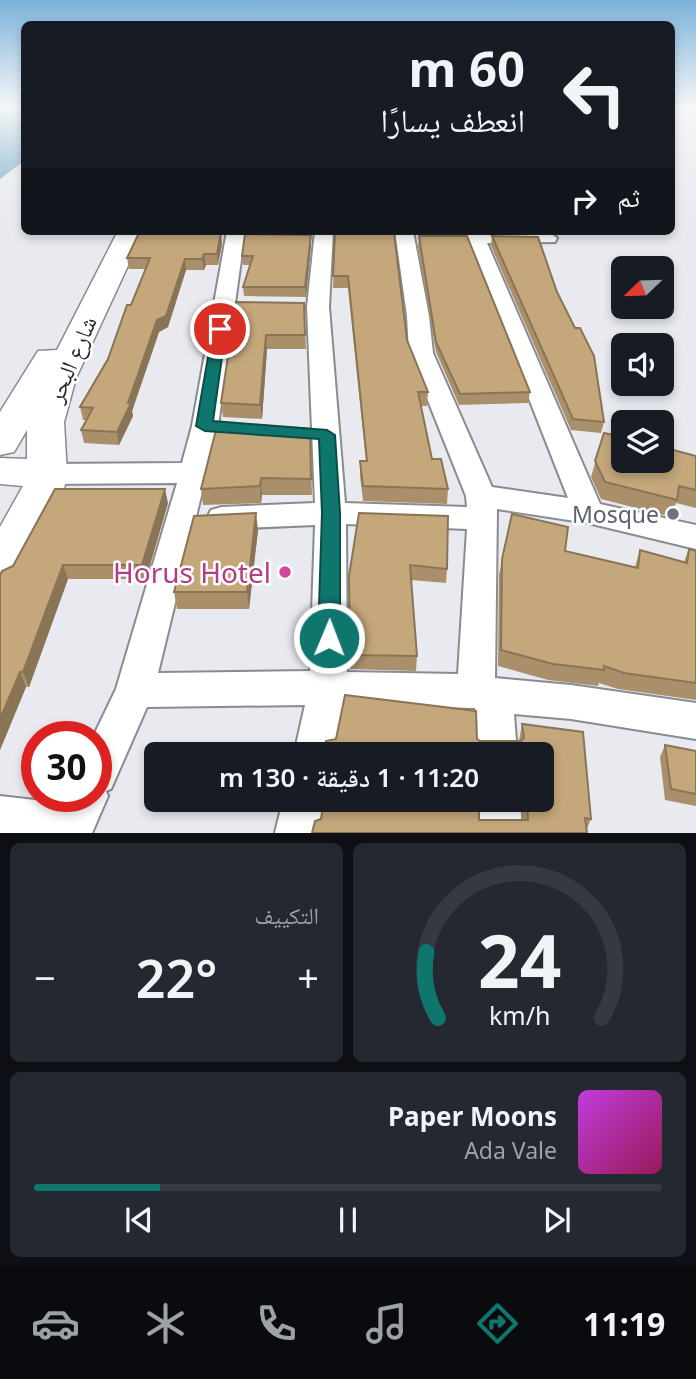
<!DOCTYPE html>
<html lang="ar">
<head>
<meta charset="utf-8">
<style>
  :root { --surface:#171b24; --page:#242831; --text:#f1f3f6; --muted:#9ea1a6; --line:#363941; --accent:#0f766e }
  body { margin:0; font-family:"Noto Sans","Noto Naskh Arabic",sans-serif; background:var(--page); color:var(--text); direction:rtl; height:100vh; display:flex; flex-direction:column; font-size:26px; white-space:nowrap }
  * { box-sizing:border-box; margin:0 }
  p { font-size:23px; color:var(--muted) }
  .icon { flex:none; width:38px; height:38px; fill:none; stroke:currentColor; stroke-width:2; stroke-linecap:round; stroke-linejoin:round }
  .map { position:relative; height:833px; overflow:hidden; direction:ltr }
  .drawer { display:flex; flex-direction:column; gap:10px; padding:10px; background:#0d0f14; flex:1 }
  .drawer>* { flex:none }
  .guide { position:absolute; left:21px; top:21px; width:654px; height:214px; border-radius:10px; box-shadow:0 4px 10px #0003; direction:rtl; background:#171b24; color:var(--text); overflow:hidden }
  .needle { width:46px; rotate:247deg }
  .controls { position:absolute; left:611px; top:256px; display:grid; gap:14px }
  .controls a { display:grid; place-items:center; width:63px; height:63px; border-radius:10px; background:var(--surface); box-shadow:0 4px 10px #0003; font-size:35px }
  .speed { position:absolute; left:21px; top:721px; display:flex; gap:14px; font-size:35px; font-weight:700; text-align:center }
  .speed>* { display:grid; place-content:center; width:91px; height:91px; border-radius:50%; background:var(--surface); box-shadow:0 4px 10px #0003; line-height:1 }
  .speed .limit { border:10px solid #d22; background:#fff; color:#111 }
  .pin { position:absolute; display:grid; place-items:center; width:60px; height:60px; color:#fff; margin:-30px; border:4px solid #fff; border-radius:50%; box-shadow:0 2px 7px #0007 }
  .me { position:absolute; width:77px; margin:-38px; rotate:1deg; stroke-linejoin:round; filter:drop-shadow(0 0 5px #0008) }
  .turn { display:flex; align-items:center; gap:24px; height:147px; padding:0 35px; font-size:32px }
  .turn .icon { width:91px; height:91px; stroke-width:2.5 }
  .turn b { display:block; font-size:49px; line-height:60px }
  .then { display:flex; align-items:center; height:66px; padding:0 35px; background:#0003; gap:14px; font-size:26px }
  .big { font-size:52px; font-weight:600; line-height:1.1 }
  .drawer .widget { flex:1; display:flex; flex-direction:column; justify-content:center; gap:10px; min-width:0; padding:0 24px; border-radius:10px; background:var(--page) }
  .drawer .dial { align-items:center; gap:0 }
  .dial svg { height:182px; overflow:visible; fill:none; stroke:var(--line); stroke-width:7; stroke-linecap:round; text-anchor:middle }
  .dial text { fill:var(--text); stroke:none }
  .song { display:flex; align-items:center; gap:21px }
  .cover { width:84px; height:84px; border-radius:10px; background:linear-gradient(135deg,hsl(290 70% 55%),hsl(330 70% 35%)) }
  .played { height:7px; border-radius:4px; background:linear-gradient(90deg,var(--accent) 20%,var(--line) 20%) }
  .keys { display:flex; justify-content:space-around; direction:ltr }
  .heat { display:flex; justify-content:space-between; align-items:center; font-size:38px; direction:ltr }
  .drawer .tiles { flex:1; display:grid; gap:10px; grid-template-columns:1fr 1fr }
  .widget:last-child { grid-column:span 2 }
  .trip { position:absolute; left:144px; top:742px; width:410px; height:70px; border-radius:10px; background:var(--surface); box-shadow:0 4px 10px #0003; font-weight:600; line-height:70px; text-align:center; direction:rtl }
  .menu { display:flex; height:112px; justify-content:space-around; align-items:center; background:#090b0e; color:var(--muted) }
  .menu .icon { width:49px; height:49px }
  .menu .current { color:var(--accent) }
  .menu b { font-size:32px; color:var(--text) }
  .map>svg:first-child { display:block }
</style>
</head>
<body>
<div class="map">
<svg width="696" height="833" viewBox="0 0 696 833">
  <rect width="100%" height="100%" fill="#e9eaf0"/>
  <path fill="#76afc5" d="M0,106h24v55l-24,18z"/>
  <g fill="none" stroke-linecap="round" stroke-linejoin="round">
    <g stroke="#8a8b90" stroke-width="4">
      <g id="street">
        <path d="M227,231h18l-27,195 -60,247 152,-2 5,-146 -93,4 -11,-3 -4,-8 4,-8 11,-3 93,-4 -8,-196 8,-76h18l-4,76 16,196 122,4 -1,-11 -57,-143 -2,-37 -12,-85h18l16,85 4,37 59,134 76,11 -100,-255h-34l-9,-6 9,-6 114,1 9,6 -2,4 -68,1 113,261 96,21v24l-108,-26 -91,-14 -2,169 76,7 125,18v36l-125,-20 -57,-5 3,40h-40l-2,-46 -131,-3 -10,49h-40l11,-49 -158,2 -36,82 -5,2 2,5 -16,37h-92v-37l61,7 4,-7h31v-59h-3l23,-48 61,-206 -130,1 -10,-3 -4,-7 4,-7 10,-3 135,-1 10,-37zM346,524l121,5 -9,145 -111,-2z"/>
        <path d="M283,800h42l-6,33h-44z"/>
        <path d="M478,800h42l2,33h-44z"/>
      </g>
    </g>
    <g stroke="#8a8b90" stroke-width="3">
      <path id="secondary" d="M118,231h26l-68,147 -12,44 3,52 -3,15 -48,90 -16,6v-58l23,-41 -23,-2v-26l27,1v-29l-13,22 -14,3v-43l38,-61 19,-1z"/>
    </g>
    <use href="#street" fill="#fff" fill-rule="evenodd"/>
    <use href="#secondary" fill="#fff" fill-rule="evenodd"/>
  </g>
  <g fill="#a9906a">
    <path d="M335,233l72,107 21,52 -1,14h-6l11,53 16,30 -1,15 -84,-3 -3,-25v-15h6l-18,-173h-15z"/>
    <path d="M311,235v10l-5,52 -62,-1 -1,-9 7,-22h-7l-1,-9z"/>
    <path d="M419,236l111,156 -2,11 -69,2 -23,-53 -18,-106z"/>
    <path d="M492,236l65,56 47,130 -3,11 -30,-3 -80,-184z"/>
    <path d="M222,244l-4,21h-12l-2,5h-18l-18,57 -9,5 -27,79 1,5 -14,29 -35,-2 -3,-13 6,-10h-4l-3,-13 28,-48 37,-90h-16l-2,-11z"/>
    <path d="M236,302l68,1 2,46h-39l-5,70 -39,-2 -2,-14z"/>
    <path d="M310,429l2,66h-50l-1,8 -58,2 -2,-16z"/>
    <path d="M604,433l92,23v52l-20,-5 -5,14 -70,-18 -10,-22z"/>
    <path d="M168,503l-22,76h-78l-39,108h-3l-26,63 13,-184z"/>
    <path d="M359,513l88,56 -1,14 -35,-3 6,76 -1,15 -66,-2 -1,-93z"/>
    <path d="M258,530l-9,79h-72l-3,-17z"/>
    <path d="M689,549l7,2v149l-78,-11 -19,-6 -1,3 -50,-6 -50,-14 1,-91 3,-16 63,-8 70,16 5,-17 44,12z"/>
    <path d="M522,724l69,95 -5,12 -265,-12 202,1 -1,-20h19v-46h-217l153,-15 3,2h39z"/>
    <path d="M665,745l31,6v55l-31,-6 -5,-43z"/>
  </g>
  <g fill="#897556">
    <path d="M221,233l1,11 -4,21 -1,-11z"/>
    <path d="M311,235v10l-5,52 -1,-10z"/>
    <path d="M204,254l2,11 -2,5 -2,-11z"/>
    <path d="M185,259l1,11 -18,57 -9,5 -27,79 1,5 -14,29 -2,-13 40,-112z"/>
    <path d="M266,335l1,14 -5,70 -2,-14z"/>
    <path d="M261,478l1,17 -1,8 -1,-17z"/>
    <path d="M165,489l3,14 -22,76 -4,-14z"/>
    <path d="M256,513l2,17 -9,79 -2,-17z"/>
    <path d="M63,565l5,14 -39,108 -6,-15z"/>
    <path d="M20,672l6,15 -26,63v-31z"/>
  </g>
  <g fill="#c4a77b" stroke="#897556" stroke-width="2">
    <path d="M139,233h82l-4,21h-13l-2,5h-17l-19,57 -9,4 -29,83h3l-14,29 -36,-2 12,-22 -13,-1 28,-48 19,-54h4l19,-47h-23z"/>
    <path d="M335,233h59l13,107 21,52h-10l14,67h9l7,30 -85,-3 -3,-25h7l-19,-185h-15z"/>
    <path d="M245,234l66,1 -6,52h-62l10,-31h-11z"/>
    <path d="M419,236h48l63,156 -70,2 -24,-52z"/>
    <path d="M492,236l46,1 19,55 18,36h5l14,28 10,66 -31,-3z"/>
    <path d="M236,302l68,1 1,32h-39l-6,70 -39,-2z"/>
    <path d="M218,422l92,7 1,50 -50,-1 -1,8 -59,3z"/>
    <path d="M604,433l19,4v23h39v-13l34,9v34l-17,-4 -2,14 -72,-18 -10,-21z"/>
    <path d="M55,489h110l-23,76h-79l-40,107h-3l-20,47v-144l2,-4 11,-5z"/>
    <path d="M256,513l-9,79h-73l20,-76z"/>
    <path d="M359,513l89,3 -1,53 -37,-4 7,91 -67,-1 -1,-79z"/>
    <path d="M512,514l56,13 -3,24 73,17 2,-18 47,13 2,-14 7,2v132l-72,-10 -20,-7v4l-51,-6 -52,-14 1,-91z"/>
    <path d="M345,695l131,16 1,28 3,2h41l3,-3 -2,-14 61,8 8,87 -6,-1 2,15h-275l3,-12 6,-2 3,-19h155v20h49l-1,-20h14v-46h-217l2,-13 10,-2z"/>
    <path d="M665,745l31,6v43l-25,-5z"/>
  </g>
  <linearGradient id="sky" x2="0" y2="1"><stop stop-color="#7ab2da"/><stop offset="0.48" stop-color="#f5f6f8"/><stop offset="1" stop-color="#f5f6f8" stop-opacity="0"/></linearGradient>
  <rect width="696" height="222" fill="url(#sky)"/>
  <path fill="#0f766e" stroke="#0a4d48" stroke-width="2" d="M220,325l6,4 -13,92 114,9 8,5 5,78v125l-3,6 -8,3 -8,-3 -3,-6 4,-125 -3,-74 -114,-8 -9,-5 17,-97z"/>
  <circle fill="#6b7280" stroke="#fff" stroke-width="2.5" cx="673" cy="514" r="7"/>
  <circle fill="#d1479c" stroke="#fff" stroke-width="2.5" cx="285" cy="572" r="7"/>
  <g text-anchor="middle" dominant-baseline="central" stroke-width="5" stroke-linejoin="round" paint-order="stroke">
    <g font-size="23" fill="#28282a" stroke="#fff">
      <text transform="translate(71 359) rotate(-67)">شارع البحر</text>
    </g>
    <g font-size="23" fill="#5b616d" stroke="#fff" text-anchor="end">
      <text x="659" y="514">Mosque</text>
    </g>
    <g font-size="28" fill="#b23c85" stroke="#fff" text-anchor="end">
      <text x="271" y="572">Horus Hotel</text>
    </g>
  </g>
</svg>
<div class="controls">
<a><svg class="needle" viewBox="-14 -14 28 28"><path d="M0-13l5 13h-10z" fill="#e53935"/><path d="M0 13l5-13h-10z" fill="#9ea1a6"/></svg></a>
<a><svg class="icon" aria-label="sound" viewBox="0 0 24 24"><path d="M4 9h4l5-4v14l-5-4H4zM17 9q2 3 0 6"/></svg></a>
<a><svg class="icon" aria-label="layers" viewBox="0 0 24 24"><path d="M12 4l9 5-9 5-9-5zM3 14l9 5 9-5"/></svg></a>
</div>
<div class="speed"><div class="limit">30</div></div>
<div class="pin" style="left:220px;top:329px;background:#d93025"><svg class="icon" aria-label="arrive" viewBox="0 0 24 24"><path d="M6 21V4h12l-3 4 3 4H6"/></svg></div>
<svg class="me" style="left:329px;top:638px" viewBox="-20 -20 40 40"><circle r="17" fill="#0f766e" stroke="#fff" stroke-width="3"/><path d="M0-11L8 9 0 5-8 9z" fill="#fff"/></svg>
<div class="trip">11:20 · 1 دقيقة · 130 m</div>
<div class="guide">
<div class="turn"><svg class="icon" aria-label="left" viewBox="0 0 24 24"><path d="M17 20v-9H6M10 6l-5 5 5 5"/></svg><div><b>60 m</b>انعطف يسارًا</div></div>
<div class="then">ثم<svg class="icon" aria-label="right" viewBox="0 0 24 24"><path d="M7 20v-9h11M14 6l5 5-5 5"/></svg></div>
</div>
</div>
<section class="drawer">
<div class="tiles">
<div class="widget dial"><svg viewBox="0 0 100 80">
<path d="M14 69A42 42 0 1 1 86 69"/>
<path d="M14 69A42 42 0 0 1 9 40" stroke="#0f766e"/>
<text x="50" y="56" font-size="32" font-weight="700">24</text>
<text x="50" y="72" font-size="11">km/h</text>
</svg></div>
<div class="widget"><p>التكييف</p>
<div class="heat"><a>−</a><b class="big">22°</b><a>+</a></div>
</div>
<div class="widget">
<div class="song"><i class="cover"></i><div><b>Paper Moons</b><p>Ada Vale</p></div></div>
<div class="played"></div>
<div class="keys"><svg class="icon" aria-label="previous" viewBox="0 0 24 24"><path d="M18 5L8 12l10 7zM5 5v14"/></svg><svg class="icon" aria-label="pause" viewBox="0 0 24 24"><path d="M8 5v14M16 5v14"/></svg><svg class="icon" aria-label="next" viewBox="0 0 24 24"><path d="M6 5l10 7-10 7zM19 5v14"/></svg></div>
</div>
</div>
</section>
<nav class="menu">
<b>11:19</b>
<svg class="icon current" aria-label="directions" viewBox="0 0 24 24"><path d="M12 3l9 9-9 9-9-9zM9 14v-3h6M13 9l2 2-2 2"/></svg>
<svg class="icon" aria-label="music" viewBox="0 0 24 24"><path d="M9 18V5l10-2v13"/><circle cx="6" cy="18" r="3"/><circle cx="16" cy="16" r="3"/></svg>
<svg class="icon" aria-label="phone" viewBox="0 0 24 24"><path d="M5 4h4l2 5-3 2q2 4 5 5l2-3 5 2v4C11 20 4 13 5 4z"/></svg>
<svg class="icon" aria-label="climate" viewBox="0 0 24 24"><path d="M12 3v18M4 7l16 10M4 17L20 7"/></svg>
<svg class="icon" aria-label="car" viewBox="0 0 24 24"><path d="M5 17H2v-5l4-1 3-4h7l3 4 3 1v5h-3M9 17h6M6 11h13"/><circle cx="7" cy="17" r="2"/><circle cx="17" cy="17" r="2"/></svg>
</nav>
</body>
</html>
